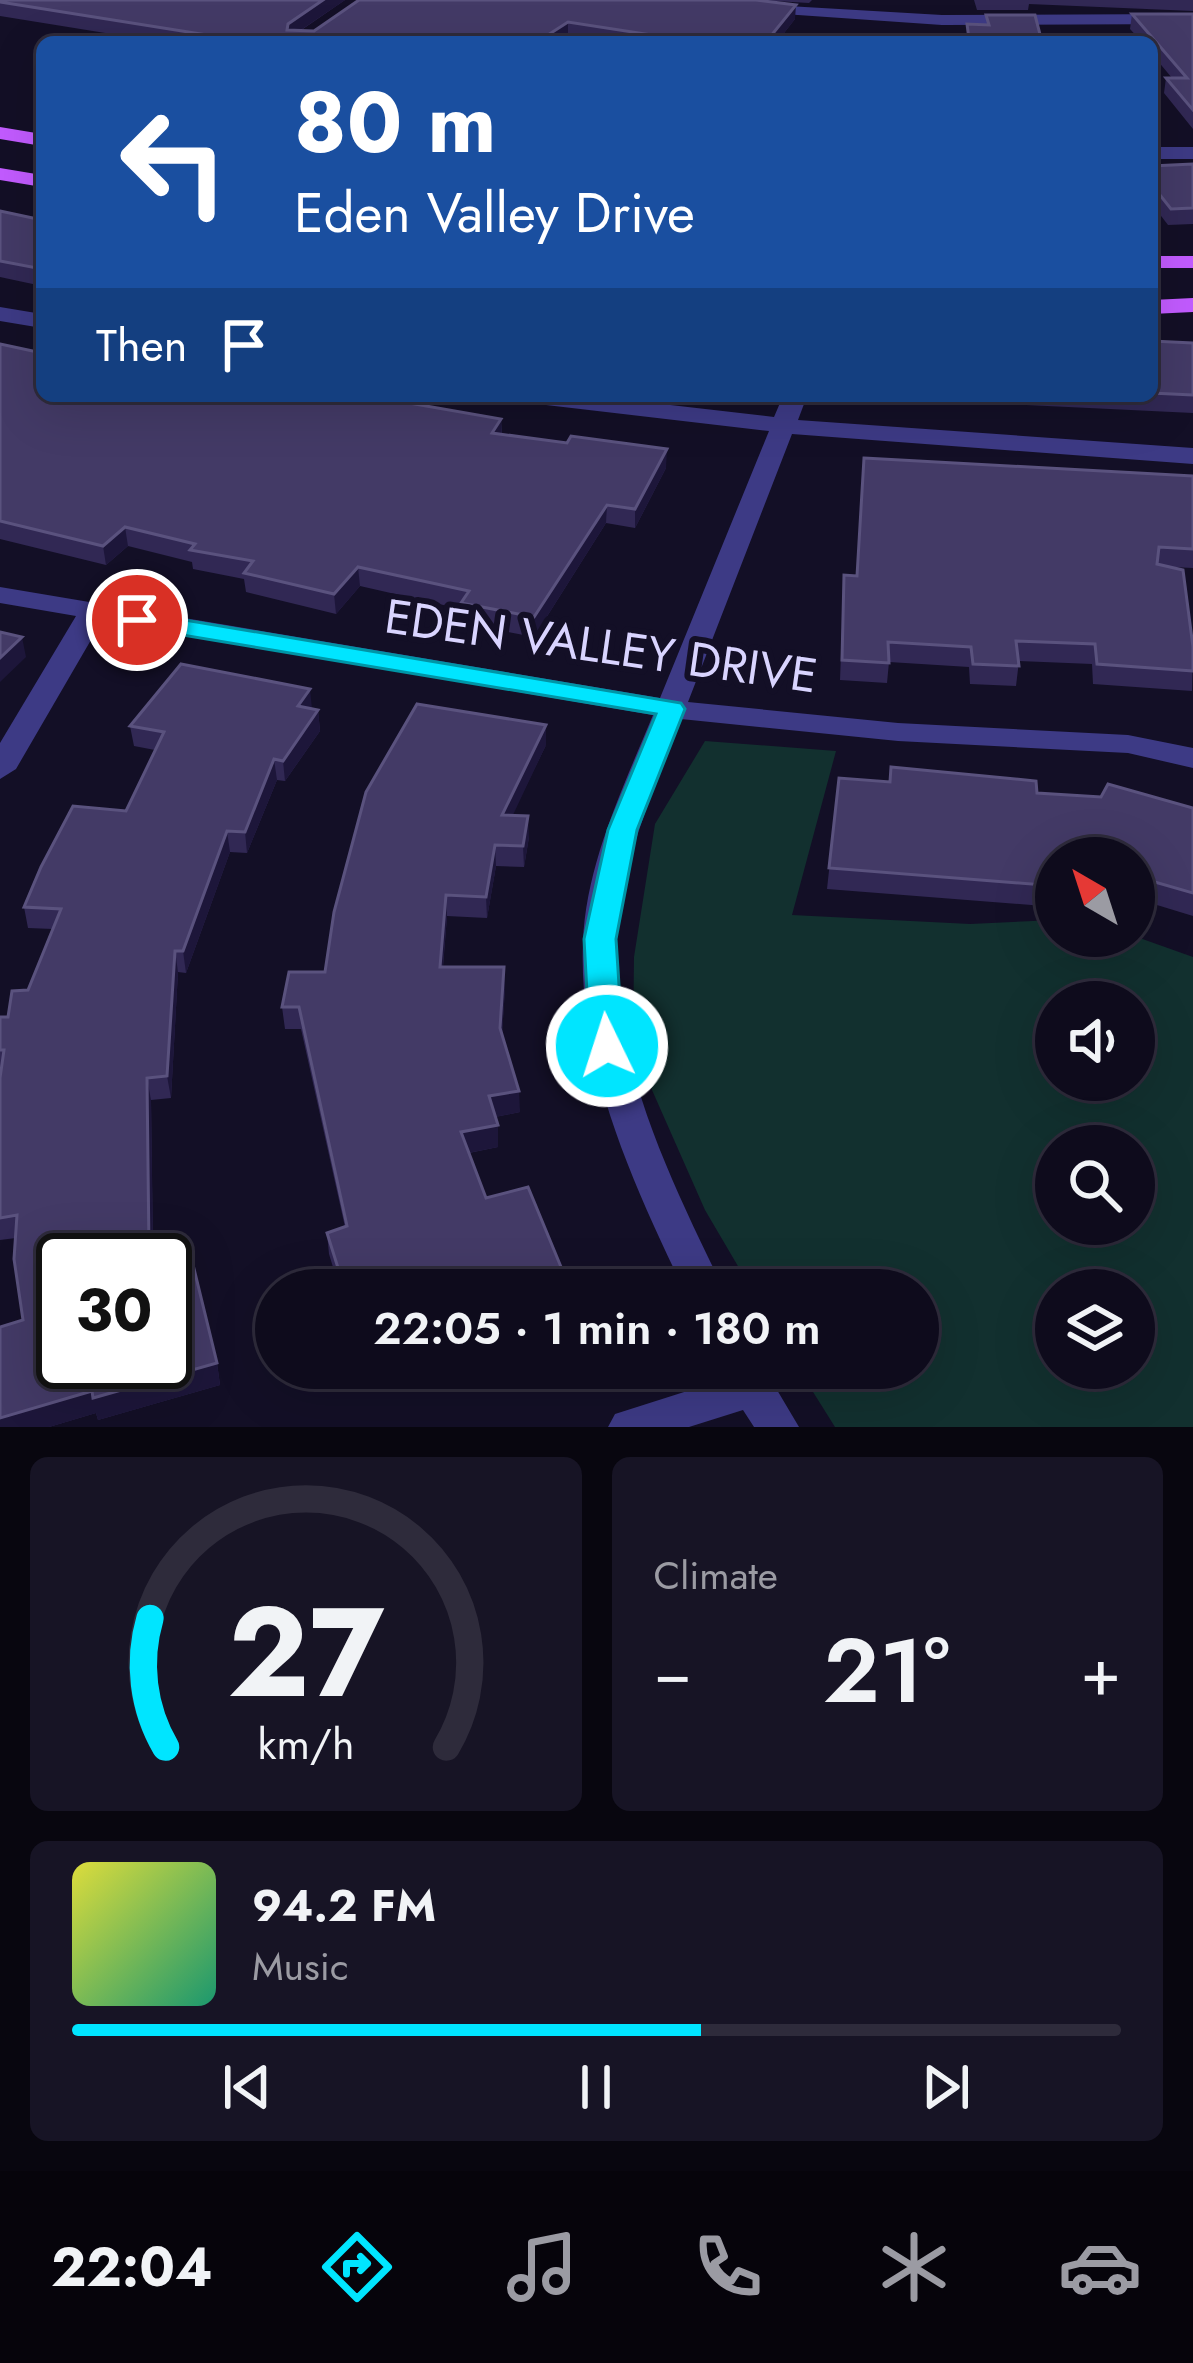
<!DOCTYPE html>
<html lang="en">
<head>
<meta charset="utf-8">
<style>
  :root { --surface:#0e0b1c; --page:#171425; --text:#f1f3f6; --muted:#9b9ba3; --line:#2e2b3b; --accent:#00e5ff }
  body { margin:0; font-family:Jost,sans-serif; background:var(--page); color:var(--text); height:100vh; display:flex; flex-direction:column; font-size:45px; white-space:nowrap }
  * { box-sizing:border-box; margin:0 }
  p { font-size:39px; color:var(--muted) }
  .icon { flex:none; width:66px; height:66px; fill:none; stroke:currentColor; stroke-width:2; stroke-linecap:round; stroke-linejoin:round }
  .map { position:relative; height:1427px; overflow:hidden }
  .side { display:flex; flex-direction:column; gap:30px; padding:30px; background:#08060f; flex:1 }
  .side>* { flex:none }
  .banner { position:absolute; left:36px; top:36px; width:1122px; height:366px; border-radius:18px; box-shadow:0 12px 48px #0002,0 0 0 3px var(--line); background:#1a4fa0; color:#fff; overflow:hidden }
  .needle { width:78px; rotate:321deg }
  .buttons { position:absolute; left:1035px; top:837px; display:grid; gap:24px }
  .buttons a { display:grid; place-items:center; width:120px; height:120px; border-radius:50%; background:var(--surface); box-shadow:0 12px 48px #0002,0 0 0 3px var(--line); font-size:60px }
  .speed { position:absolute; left:36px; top:1233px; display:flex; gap:24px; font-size:60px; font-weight:700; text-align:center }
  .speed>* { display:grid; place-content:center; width:156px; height:156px; border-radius:50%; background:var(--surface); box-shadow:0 12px 48px #0002,0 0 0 3px var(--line); line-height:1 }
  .speed .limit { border:6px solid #111; border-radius:18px; background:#fff; color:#111 }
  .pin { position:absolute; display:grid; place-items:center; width:102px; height:102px; color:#fff; margin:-51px; border:6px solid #fff; border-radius:50%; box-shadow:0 3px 12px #0007 }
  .me { position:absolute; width:132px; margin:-66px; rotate:356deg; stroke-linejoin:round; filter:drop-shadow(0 0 9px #0008) }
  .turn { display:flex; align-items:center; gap:42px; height:252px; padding:0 60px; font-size:54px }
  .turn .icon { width:156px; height:156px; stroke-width:2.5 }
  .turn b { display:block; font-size:84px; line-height:102px }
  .then { display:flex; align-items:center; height:114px; padding:0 60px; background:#0003; gap:24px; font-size:45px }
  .big { font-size:90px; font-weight:600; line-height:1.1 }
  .side .tile { flex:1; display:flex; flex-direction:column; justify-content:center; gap:18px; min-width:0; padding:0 42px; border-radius:18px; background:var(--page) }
  .side .dial { align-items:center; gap:0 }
  .dial svg { height:312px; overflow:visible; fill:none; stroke:var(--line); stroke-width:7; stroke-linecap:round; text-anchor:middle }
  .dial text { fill:var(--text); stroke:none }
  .song { display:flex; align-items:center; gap:36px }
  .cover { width:144px; height:144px; border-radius:18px; background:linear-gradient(135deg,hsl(60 70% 55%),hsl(160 70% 35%)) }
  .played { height:12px; border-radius:6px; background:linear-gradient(90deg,var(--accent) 60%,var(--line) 60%) }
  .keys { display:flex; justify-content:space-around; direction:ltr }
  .heat { display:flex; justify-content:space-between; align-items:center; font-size:66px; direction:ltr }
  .side .tiles { flex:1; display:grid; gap:30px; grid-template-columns:1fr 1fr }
  .tile:last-child { grid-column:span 2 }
  .trip { position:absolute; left:255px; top:1269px; width:684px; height:120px; border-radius:60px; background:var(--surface); box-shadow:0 12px 48px #0002,0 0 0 3px var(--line); font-weight:600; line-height:120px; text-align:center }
  .tabs { display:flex; height:192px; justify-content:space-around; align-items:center; background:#06040b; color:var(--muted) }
  .tabs .icon { width:84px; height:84px }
  .tabs .selected { color:var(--accent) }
  .tabs b { font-size:54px; color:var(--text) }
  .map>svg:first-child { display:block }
</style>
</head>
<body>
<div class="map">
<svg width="1193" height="1427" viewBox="0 0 1193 1427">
  <rect width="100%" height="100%" fill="#130f26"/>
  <path fill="#12302f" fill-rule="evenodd" d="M705,741l131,10 -44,164 178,9 86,-4v16h78l59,21v470h-358l-37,-59h120v-78h-166l-47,-80 -72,-163 1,-90 21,-133zM1056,1002h78v78h-78zM1056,1146h78v78h-78zM1056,1290h78v78h-78z"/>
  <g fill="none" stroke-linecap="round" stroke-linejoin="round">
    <g fill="#3d3a85" fill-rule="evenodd">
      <path d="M683,0l259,15 251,-1v10l-251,1 -189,-13z"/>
      <rect x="1152" y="147" width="41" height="12"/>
      <path d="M0,307l42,7v14l-42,-7z"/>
      <path d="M517,396h75l182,21 9,-21h24l-9,24 395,28v16l-401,-30 -104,268 210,21 230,12 65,13v20l-65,-15 -230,-12 -217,-22c-27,70 -61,145 -64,221 -5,124 55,242 107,350h-40c-52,-109 -106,-225 -101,-348 3,-79 41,-156 70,-227l-551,-94 -86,148 -16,10v-36l76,-127 -76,-13v-16l660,111 109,-267 -240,-28z"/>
      <path d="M720,1368h44l35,59h-45l-11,-17 -54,17h-81l7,-13 110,-35z"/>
    </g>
    <g fill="#c25bff" fill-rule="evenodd">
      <path d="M0,127l42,7v12l-42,-7z"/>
      <path d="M0,168l42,7v12l-42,-7z"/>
      <rect x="1152" y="256" width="41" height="12"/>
      <path d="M1193,298v14l-41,2v-14z"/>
    </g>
  </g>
  <g fill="#312854">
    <path d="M0,0h345l-45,31h14l45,-31h453l-3,3 -50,-3 36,19 -18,23h-172l-37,-6 -9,6h-398l-161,-26z"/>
    <path d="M974,0h219v11l-164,-7 -1,6h-51z"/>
    <path d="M1132,14h61v115l-29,-36 2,-15h6l-20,-24v-12h-10l-12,-13z"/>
    <path d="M1193,164v60l-25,1 -16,-21v-38z"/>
    <path d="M0,211l42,9v66l-42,-9z"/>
    <path d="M1152,341l41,2v70l-295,-14v-3h254z"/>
    <path d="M0,344l42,52 459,23 1,15 164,34 -31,60 -29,-5 -72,114 -72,-14 -1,-14 -101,-23 -24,28 -90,-22 -2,-13 -51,-10 -1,-7 -64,-16 -22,19 -106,-26z"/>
    <path d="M1193,476v92l-22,-1 22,80 -1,44 -99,-7 -1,-20 -73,-3 -3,25 -46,-2 -1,-17 -80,-5 -2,21 -47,-3 4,-105 13,1z"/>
    <path d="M312,709l6,1 2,21 -35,50 -8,-1 -30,73 -17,-1 -44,121 -8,-1 -7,126 -20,2 2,149 64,114 3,22 -122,35 -2,-7 -47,14h-49l23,-107 -7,-82 -16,2v-223h8l20,-27 25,-61 -25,-1 -4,-21 102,-96 29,-61 -21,-4 -4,-20z"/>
    <path d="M546,745l-34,70 17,22 -5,30 -28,-1 -9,52 -40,-2 -4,51 62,21 -3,46 18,78 -25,5 3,30 -29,6 17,45 75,69 1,22 -222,1 -11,-36 -2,-21 18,-6 -44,-198h-16l-3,-22 43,-35z"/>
    <path d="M839,778l198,15 156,15v108l-59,-18v-40h-78v49l-229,-18z"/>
  </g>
  <g fill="#1d163a">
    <path d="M323,0h22l-56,38 -1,4v-18z"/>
    <path d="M796,5l-1,14 -18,23h-11z"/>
    <path d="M568,22v14l-9,6h-22z"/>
    <path d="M501,419l1,19 -10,-5z"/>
    <path d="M667,449l-1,19 -31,60v-19z"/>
    <path d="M607,505l-1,18 -72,114v-20z"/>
    <path d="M125,527l3,19 -22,19 -3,-19z"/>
    <path d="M358,567l2,19 -24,28 -2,-20z"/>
    <path d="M22,637l4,20 -26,25v-24z"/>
    <path d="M310,689l2,20 -14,-3z"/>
    <path d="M318,710l2,21 -35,50 -2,-20z"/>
    <path d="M546,725v20l-43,91 -1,-21z"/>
    <path d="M274,759l3,21 -30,73 -2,-21z"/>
    <path d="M528,816l1,21 -5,30 -1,-21z"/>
    <path d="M227,831l3,21 -44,121 -3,-22z"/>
    <path d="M495,845l1,21 -9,52 -1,-21z"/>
    <path d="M446,895l1,21 -6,72 -1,-21z"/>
    <path d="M175,951l3,21 -7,126 -4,-22z"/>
    <path d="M504,967l1,21 -4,62 -1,-22z"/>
    <path d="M147,1078l4,22 2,160 -4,-10z"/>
    <path d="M519,1091l1,21 -30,6 -1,-22z"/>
    <path d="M498,1125v22l-35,7 -2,-22z"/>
    <path d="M561,1267l1,22 -82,1v-2z"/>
    <path d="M477,1283v7h-26z"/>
    <path d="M217,1363l3,22 -122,35 -2,-7 -47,14h-49v-9l92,-27z"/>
  </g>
  <g fill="#433a66" stroke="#5a527e" stroke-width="3" fill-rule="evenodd">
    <path d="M0,0h323l-35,24 -1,6 27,1 45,-31h397l40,5 -30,37h-113l-1,-7 -84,-13 -31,20h-286l-251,-40z"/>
    <path d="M1132,14h61v96l-27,-32h21z"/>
    <path d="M986,15h49l7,27h-82v-3h9l-2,-15 22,1z"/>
    <path d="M1193,164v44l-22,1 -19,-24v-19z"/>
    <path d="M0,211l42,9v49l-42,-8z"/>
    <path d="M1152,341l41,2v52l-41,-2z"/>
    <path d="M0,344l42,9v43h327l132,23 -9,14 75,10 4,-7 96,13 -32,60 -28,-4 -73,112 -73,-14 8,-12 -111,-24 -24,27 -90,-21 9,-12 -63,-11 5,-6 -70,-17 -22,19 -103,-25z"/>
    <path d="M864,458l329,18v73l-34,-2 -2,17 26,6 10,77v24l-96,-7 -2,-20 -79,-3 3,25 -46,-2 -2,-17 -83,-5 1,21 -47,-3 2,-85 13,1z"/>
    <path d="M0,632l22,5 -22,21z"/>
    <path d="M181,664l129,25 -12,17 20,4 -35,51 -9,-2 -29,73 -18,-1 -44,120h-8l-8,125 -20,2 2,172 38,-10 30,123 -124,35 -1,-7 -92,27v-91l23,-7 -9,-61 3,-44 -17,3v-140l4,-28h-4v-33h8l4,-26 16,-1 33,-81 -37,-2 17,-40 32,-61 53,5 38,-79 -34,-6zM63,1260h102v102h-102z"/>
    <path d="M417,704l129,21 -44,90 26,1 -5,30 -28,-1 -9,52 -40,-2 -6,72h64l-4,61 19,63 -30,5 9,29 -37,7 25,66 42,-11 33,80 -81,21 -3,-5 -26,7h-106l-18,-57 20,-7 -48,-219h-17l7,-35h36l9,-60 32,-120z"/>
    <path d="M891,767l145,14 1,12 64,4 7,-13 85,24v85l-59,-17v-18h-78v28l-227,-18 10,-90 51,4z"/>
  </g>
  <path fill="#00e5ff" stroke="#0095a6" stroke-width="3" d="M137,612l544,91 4,6 -48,121 -21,109 7,107 -5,9h-23l-5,-9 -6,-107 24,-109 48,-116 -528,-88 -4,-6z"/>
  <g text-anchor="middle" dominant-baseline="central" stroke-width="12" stroke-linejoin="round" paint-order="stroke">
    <g font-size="48" fill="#d9d4ff" stroke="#130f26">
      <text transform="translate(601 646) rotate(8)">EDEN VALLEY DRIVE</text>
    </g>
  </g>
</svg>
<div class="buttons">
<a><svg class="needle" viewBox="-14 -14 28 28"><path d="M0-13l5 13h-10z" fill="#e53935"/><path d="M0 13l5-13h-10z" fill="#9b9ba3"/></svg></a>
<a><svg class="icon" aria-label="sound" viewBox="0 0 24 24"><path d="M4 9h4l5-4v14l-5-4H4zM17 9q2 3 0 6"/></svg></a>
<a><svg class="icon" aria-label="search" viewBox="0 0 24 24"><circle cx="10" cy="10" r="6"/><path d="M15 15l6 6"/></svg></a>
<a><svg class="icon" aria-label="layers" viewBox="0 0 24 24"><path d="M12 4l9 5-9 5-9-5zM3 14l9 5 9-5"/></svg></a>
</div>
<div class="speed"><div class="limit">30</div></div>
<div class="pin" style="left:137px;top:620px;background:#d93025"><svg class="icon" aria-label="arrive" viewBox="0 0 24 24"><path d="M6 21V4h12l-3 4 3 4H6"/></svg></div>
<svg class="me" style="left:607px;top:1046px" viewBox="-20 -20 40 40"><circle r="17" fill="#00e5ff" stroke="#fff" stroke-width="3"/><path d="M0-11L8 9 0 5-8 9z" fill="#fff"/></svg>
<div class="trip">22:05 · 1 min · 180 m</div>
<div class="banner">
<div class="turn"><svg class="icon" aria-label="left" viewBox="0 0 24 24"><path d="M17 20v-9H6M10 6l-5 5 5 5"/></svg><div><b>80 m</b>Eden Valley Drive</div></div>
<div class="then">Then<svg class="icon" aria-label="arrive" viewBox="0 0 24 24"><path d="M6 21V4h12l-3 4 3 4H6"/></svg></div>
</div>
</div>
<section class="side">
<div class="tiles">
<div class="tile dial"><svg viewBox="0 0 100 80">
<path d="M14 69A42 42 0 1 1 86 69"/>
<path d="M14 69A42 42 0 0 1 10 36" stroke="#00e5ff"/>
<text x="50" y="56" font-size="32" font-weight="700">27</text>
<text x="50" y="72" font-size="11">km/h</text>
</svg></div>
<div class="tile"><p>Climate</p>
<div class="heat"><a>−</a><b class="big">21°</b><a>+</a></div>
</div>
<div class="tile">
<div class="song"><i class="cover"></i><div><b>94.2 FM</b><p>Music</p></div></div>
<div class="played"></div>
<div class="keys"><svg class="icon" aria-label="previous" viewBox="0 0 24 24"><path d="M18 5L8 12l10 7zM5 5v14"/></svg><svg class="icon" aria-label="pause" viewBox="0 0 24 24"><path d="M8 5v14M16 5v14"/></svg><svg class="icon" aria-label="next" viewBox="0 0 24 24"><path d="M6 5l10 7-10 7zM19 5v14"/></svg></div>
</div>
</div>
</section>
<nav class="tabs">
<b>22:04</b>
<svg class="icon selected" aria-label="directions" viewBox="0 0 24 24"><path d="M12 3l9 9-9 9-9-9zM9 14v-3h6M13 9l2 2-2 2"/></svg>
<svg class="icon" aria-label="music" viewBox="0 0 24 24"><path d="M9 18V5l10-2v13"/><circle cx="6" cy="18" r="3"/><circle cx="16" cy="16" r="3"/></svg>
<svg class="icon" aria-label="phone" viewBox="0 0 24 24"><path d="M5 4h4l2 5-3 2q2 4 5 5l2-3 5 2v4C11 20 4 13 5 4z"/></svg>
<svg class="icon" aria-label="climate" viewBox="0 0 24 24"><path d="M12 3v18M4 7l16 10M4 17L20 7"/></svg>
<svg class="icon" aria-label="car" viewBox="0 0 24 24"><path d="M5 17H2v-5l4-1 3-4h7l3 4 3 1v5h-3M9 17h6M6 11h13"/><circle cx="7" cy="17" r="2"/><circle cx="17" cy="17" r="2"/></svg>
</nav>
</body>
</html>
